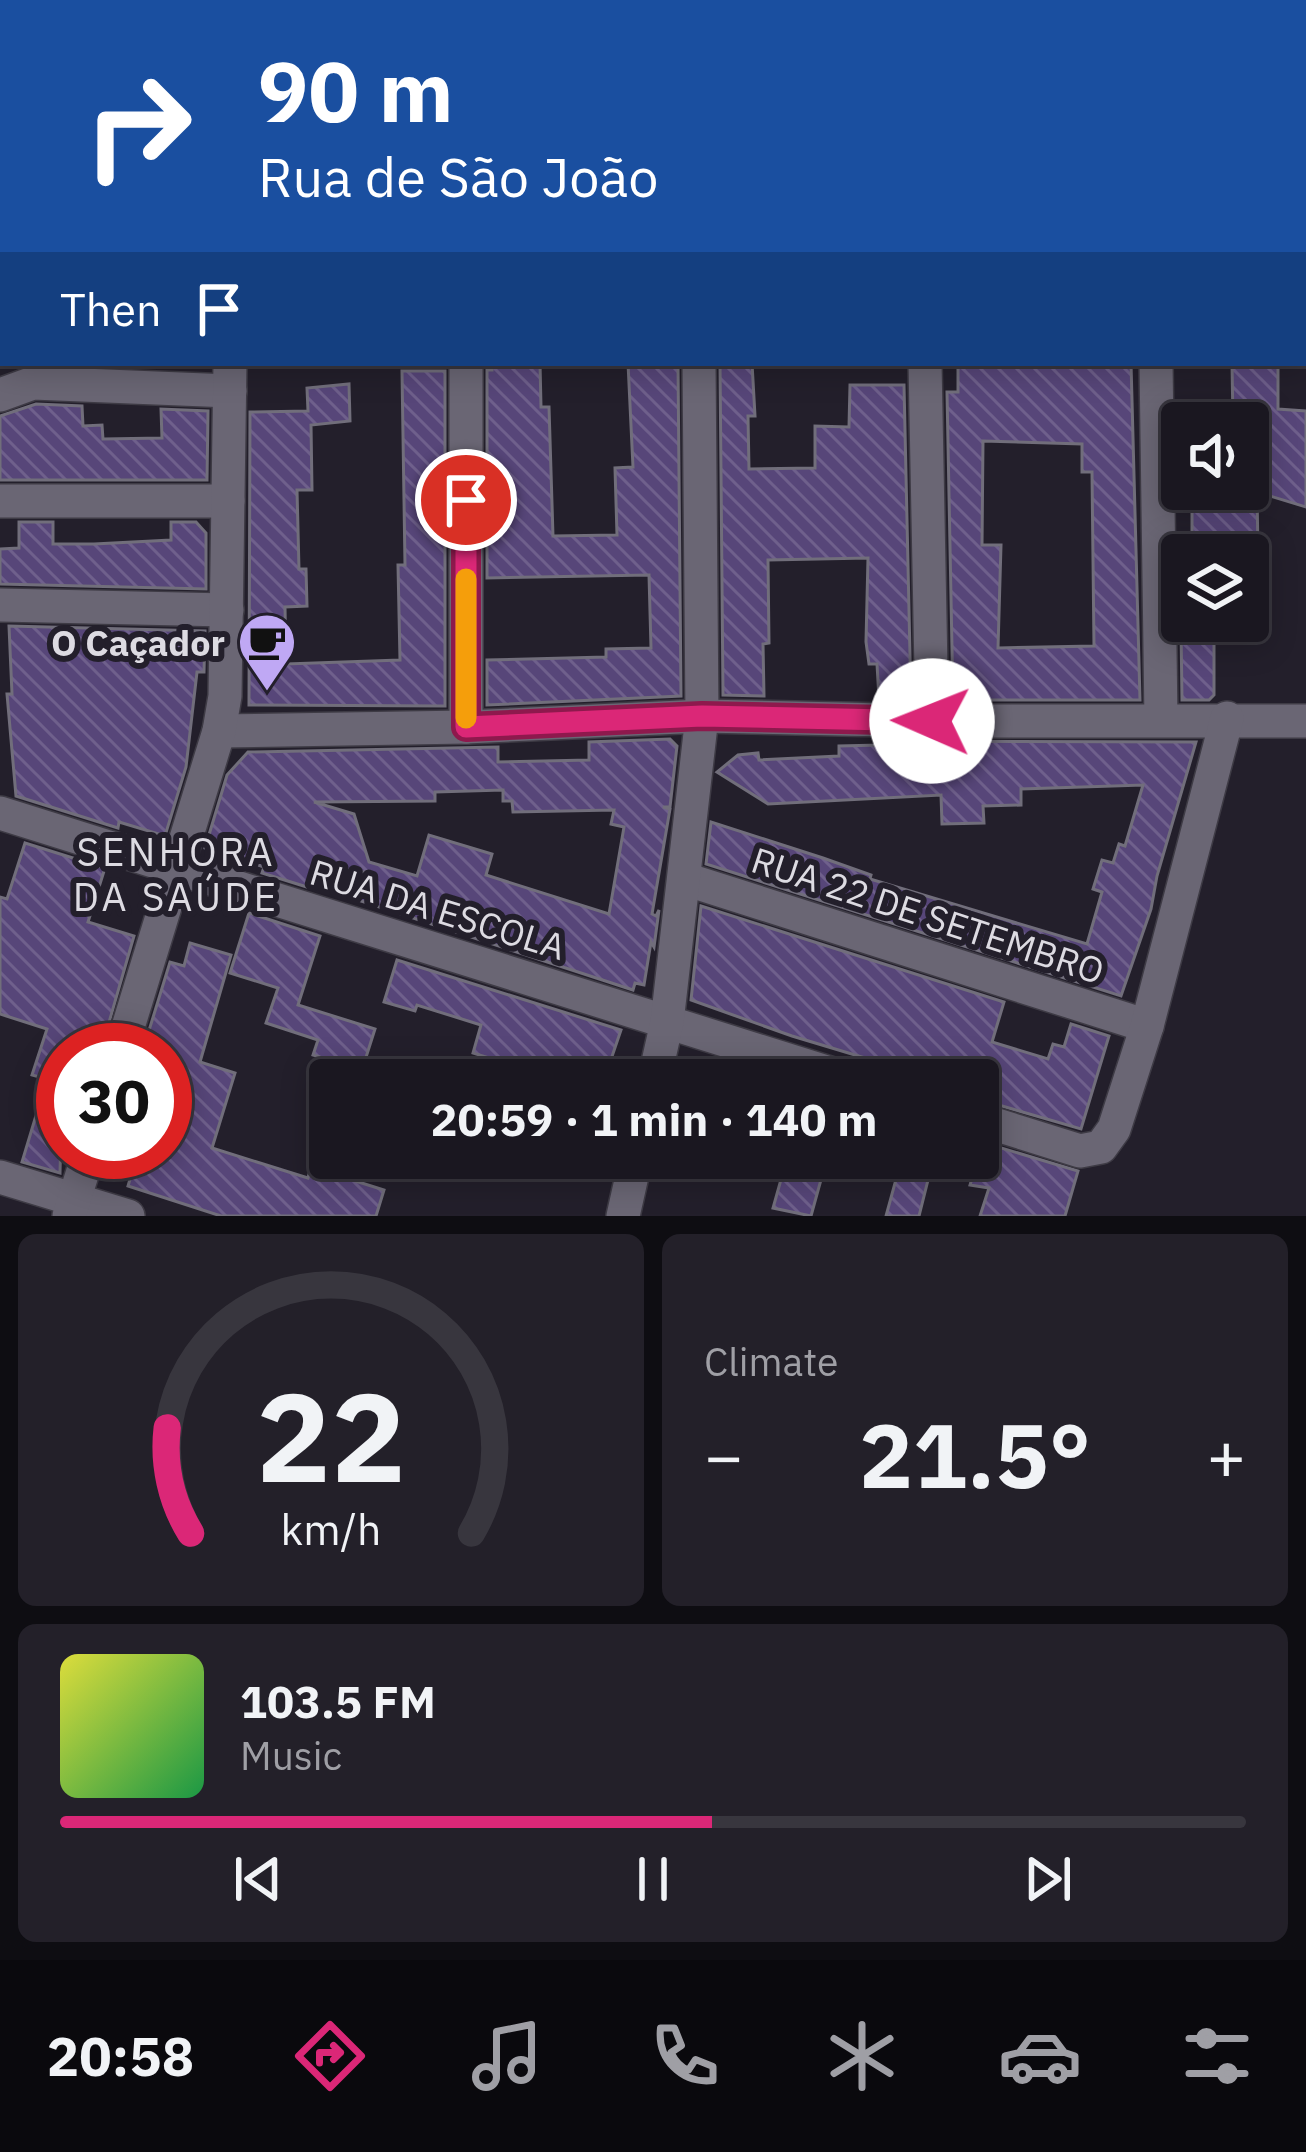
<!DOCTYPE html>
<html lang="en">
<head>
<meta charset="utf-8">
<style>
  :root { --surface:#1a1720; --page:#232029; --text:#f1f3f6; --muted:#9f9fa5; --line:#38363e; --accent:#db2777 }
  body { margin:0; font-family:"IBM Plex Sans",sans-serif; background:var(--page); color:var(--text); height:100vh; display:flex; flex-direction:column; font-size:45px; white-space:nowrap }
  * { box-sizing:border-box; margin:0 }
  p { font-size:39px; color:var(--muted) }
  .icon { flex:none; width:66px; height:66px; fill:none; stroke:currentColor; stroke-width:2; stroke-linecap:round; stroke-linejoin:round }
  .map { position:relative; height:1216px; overflow:hidden }
  .drawer { display:flex; flex-direction:column; gap:18px; padding:18px; background:#0e0d12; flex:1 }
  .drawer>* { flex:none }
  .banner { position:absolute; left:0px; top:0px; width:1308px; height:366px; box-shadow:0 6px 30px #0003,0 0 0 3px var(--line); background:#1a4fa0; color:#fff; overflow:hidden }
  .controls { position:absolute; left:1161px; top:402px; display:grid; gap:24px }
  .controls a { display:grid; place-items:center; width:108px; height:108px; border-radius:12px; background:var(--surface); box-shadow:0 6px 30px #0003,0 0 0 3px var(--line); font-size:60px }
  .speed { position:absolute; left:36px; top:1023px; display:flex; gap:24px; font-size:60px; font-weight:700; text-align:center }
  .speed>* { display:grid; place-content:center; width:156px; height:156px; border-radius:50%; background:var(--surface); box-shadow:0 6px 30px #0003,0 0 0 3px var(--line); line-height:1 }
  .speed .limit { border:18px solid #d22; background:#fff; color:#111 }
  .pin { position:absolute; display:grid; place-items:center; width:102px; height:102px; color:#fff; margin:-51px; border:6px solid #fff; border-radius:50%; box-shadow:0 3px 12px #0007 }
  .me { position:absolute; width:132px; margin:-66px; rotate:271deg; stroke-linejoin:round; filter:drop-shadow(0 0 9px #0008) }
  .turn { display:flex; align-items:center; gap:42px; height:252px; padding:0 60px; font-size:54px }
  .turn .icon { width:156px; height:156px; stroke-width:2.5 }
  .turn b { display:block; font-size:84px; line-height:102px }
  .then { display:flex; align-items:center; height:114px; padding:0 60px; background:#0003; gap:24px; font-size:45px }
  .big { font-size:90px; font-weight:700; line-height:1.1 }
  .drawer .tile { flex:1; display:flex; flex-direction:column; justify-content:center; gap:18px; min-width:0; padding:0 42px; border-radius:18px; background:var(--page) }
  .drawer .dial { align-items:center; gap:0 }
  .dial svg { height:312px; overflow:visible; fill:none; stroke:var(--line); stroke-width:7; stroke-linecap:round; text-anchor:middle }
  .dial text { fill:var(--text); stroke:none }
  .song { display:flex; align-items:center; gap:36px }
  .cover { width:144px; height:144px; border-radius:18px; background:linear-gradient(135deg,hsl(60 70% 55%),hsl(140 70% 35%)) }
  .played { height:12px; border-radius:6px; background:linear-gradient(90deg,var(--accent) 55%,var(--line) 55%) }
  .keys { display:flex; justify-content:space-around; direction:ltr }
  .heat { display:flex; justify-content:space-between; align-items:center; font-size:66px; direction:ltr }
  .drawer .tiles { flex:1; display:grid; gap:18px; grid-template-columns:1fr 1fr }
  .tile:last-child { grid-column:span 2 }
  .trip { position:absolute; left:309px; top:1059px; width:690px; height:120px; border-radius:12px; background:var(--surface); box-shadow:0 6px 30px #0003,0 0 0 3px var(--line); font-weight:700; line-height:120px; text-align:center }
  .tab-bar { display:flex; height:192px; justify-content:space-around; align-items:center; background:#0a090d; color:var(--muted) }
  .tab-bar .icon { width:84px; height:84px }
  .tab-bar .selected { color:var(--accent) }
  .tab-bar b { font-size:54px; color:var(--text) }
  .map>svg:first-child { display:block }
</style>
</head>
<body>
<div class="map">
<svg width="1306" height="1216" viewBox="0 0 1306 1216">
  <defs>
    <pattern id="building-back-hatch" width="6" height="6" patternUnits="userSpaceOnUse" patternTransform="scale(3)"><rect width="6" height="6" fill="#574679"/><path d="M-1 5l2 2M0 0l6 6M5-1l2 2" fill="none" stroke="#6f608c"/></pattern>
  </defs>
  <rect width="100%" height="100%" fill="#231f2b"/>
  <g fill="url(#building-back-hatch)" stroke="#716e7b" stroke-width="3" fill-rule="evenodd">
    <path d="M492,363h48l1,44h8l4,129 64,-1 -2,-67 18,-1 -5,-104h50l3,333 -194,9v-45l119,-3v-8l45,-1 -2,-73 -162,3v-208h5z"/>
    <path d="M720,363h32l3,53h-7l1,53 66,-1v-42l34,1 1,-42h54l7,315 -32,-1 -2,-35h-8l-3,-22 2,-84 -100,2 1,83 -6,1 1,52 -41,-1z"/>
    <path d="M958,363h173l9,337h-187l-6,-308h11zM983,441l99,3v28h10l2,174 -96,2 3,-103h-19z"/>
    <path d="M1232,363h46v46l28,2v96l-49,-15 1,61h-66v-64h56v-66h-15z"/>
    <path d="M402,371h43v335l-196,-1 1,-293 58,-1 -1,-23 42,-4 1,37 -39,4 1,65h-15l2,79h7l1,37 -22,1 1,57 114,-4 -2,-95h7z"/>
    <path d="M36,404l46,2 1,20 19,-1 1,14 59,-1 -1,-29 47,2 -1,69h-207v-64z"/>
    <path d="M19,522h34v22h41l77,-4v-18h25l10,11v56l-206,-5v-35l19,-1z"/>
    <path d="M1180,556l2,65h32v74l-5,5h-27z"/>
    <path d="M9,626l196,5 -1,41h-7l-11,95 -21,69 -46,-14 -1,6 -102,-32 -9,-102h5z"/>
    <path d="M670,739l7,7 -7,61h-7l7,2 -18,105 4,2 3,-6 -5,37 -3,-5 -7,43 -9,-2 -2,7 -275,-90 8,-28 -54,-2 -5,17 -45,-14 2,-6 -59,-19 22,-73 21,-23 250,-5v15l91,-2v-18zM503,790v11h9l1,11 101,-2 -3,14 13,3 -15,87 -123,-39 6,-21 -63,-19 -12,41 -48,-14 -15,-48 -40,-12 121,-1v-9z"/>
    <path d="M881,741l315,1 -39,134 -6,33 -30,87 -415,-132 5,-42 112,36 48,17 -1,4 217,65 15,-52 -9,-3 9,-29 11,3 6,-19 6,2 18,-61 -122,4v16l-38,1 1,17 -42,1 -1,-29 -173,9 -51,-32 21,-17 20,-2 1,7 80,-4v-10l42,-1z"/>
    <path d="M25,843l80,25 -17,54 46,14 -33,114h-38l-3,123 -38,-11 25,-83 -15,-4 15,-46 -47,-15v-117l7,2z"/>
    <path d="M701,906l303,96 -12,40 56,17 5,-15 11,3 7,-23 38,12 -28,93 -103,-30v-19h-40l-146,-44 -101,-36z"/>
    <path d="M249,913l71,23 -22,69 77,24 -13,41 -49,-15 5,-15 -52,-17 12,-35 -48,-15z"/>
    <path d="M190,943l41,12 -31,107 35,11 -23,75 96,30 3,-11 73,23 -8,26h-155l-93,-30 10,-34h27v-102h-22l27,-88 14,4z"/>
    <path d="M397,960l224,70 -17,50h-45l-86,-27 8,-28 -64,-20 -2,6 -31,-9z"/>
    <path d="M978,1141l100,30 -13,45h-85l9,-28 -19,-3 8,-27z"/>
    <path d="M787,1158h40l-16,58 -38,-8z"/>
    <path d="M898,1172l30,8 -9,36h-33z"/>
  </g>
  <g fill="none" stroke-linecap="round" stroke-linejoin="round">
    <g stroke="#3e3b45" stroke-width="36">
      <g id="minor">
        <path d="M697,0v3"/>
        <path d="M918,0v3"/>
        <path d="M1151,0v3"/>
        <path d="M230,3v-3"/>
        <path d="M466,3v-3"/>
        <path d="M0,189h3"/>
        <path d="M466,363v364"/>
        <path d="M925,363l7,358"/>
        <path d="M1156,363l5,357"/>
        <path d="M0,395l33,-12 197,8"/>
        <path d="M0,501h228"/>
        <path d="M0,605l227,5"/>
        <path d="M219,731l247,-4 236,-11 230,5h374"/>
        <path d="M0,813l852,267"/>
        <path d="M685,879l462,147"/>
        <path d="M121,1050l98,-319 6,-35 5,-333"/>
        <path d="M654,1080l13,-58 35,-306 -3,-353"/>
        <path d="M978,1119l102,32 21,-4 13,-18 33,-103 80,-308"/>
        <path d="M0,1177l128,39"/>
        <path d="M69,1216l20,-64"/>
        <path d="M623,1216l13,-58"/>
      </g>
    </g>
    <use href="#minor" stroke="#6a6674" stroke-width="33"/>
  </g>
  <g fill="none" stroke-linecap="round" stroke-linejoin="round">
    <g stroke="#8e194d" stroke-width="30">
      <path id="route" d="M466,500v227l236,-11 230,5"/>
    </g>
    <use href="#route" stroke="#db2777" stroke-width="21"/>
    <path stroke="#f59e0b" stroke-width="21" d="M466,579v139"/>
  </g>
  <defs>
    <g id="cafe-pin" transform="scale(3)"><path d="M0 17L-7.5 6A9.5 9.5 0 1 1 7.5 6Z" fill="#bfa8f4" stroke="#231f2b"/><path d="M-5.5-4.5H6V0H3Q3 3.5 0 3.5H-2.5Q-5.5 3.5-5.5 0ZM3-3.2v2h1.7v-2ZM-6 4.5H4V6H-6Z" fill="#111"/></g>
  </defs>
  <g fill-rule="evenodd">
    <use href="#cafe-pin" x="267" y="642"/>
  </g>
  <g text-anchor="middle" dominant-baseline="central" stroke-width="12" stroke-linejoin="round" paint-order="stroke">
    <g font-size="36" font-weight="bold" fill="#dddbe2" stroke="#231f2b" text-anchor="end">
      <text x="225" y="642">O Caçador</text>
    </g>
    <g font-size="36" fill="#dddbe2" stroke="#231f2b">
      <text transform="translate(438 909) rotate(17)">RUA DA ESCOLA</text>
      <text transform="translate(928 915) rotate(18)">RUA 22 DE SETEMBRO</text>
    </g>
    <g font-size="39" letter-spacing="3" fill="#dddbe2" stroke="#231f2b">
      <text x="176" y="851">SENHORA<tspan x="176" dy="45">DA SAÚDE</tspan></text>
    </g>
  </g>
</svg>
<div class="controls">
<a><svg class="icon" aria-label="sound" viewBox="0 0 24 24"><path d="M4 9h4l5-4v14l-5-4H4zM17 9q2 3 0 6"/></svg></a>
<a><svg class="icon" aria-label="layers" viewBox="0 0 24 24"><path d="M12 4l9 5-9 5-9-5zM3 14l9 5 9-5"/></svg></a>
</div>
<div class="speed"><div class="limit">30</div></div>
<div class="pin" style="left:466px;top:500px;background:#d93025"><svg class="icon" aria-label="arrive" viewBox="0 0 24 24"><path d="M6 21V4h12l-3 4 3 4H6"/></svg></div>
<svg class="me" style="left:932px;top:721px" viewBox="-20 -20 40 40"><circle r="19" fill="#fff"/><path d="M0-13L10 11 0 6-10 11z" fill="#db2777"/></svg>
<div class="trip">20:59 · 1 min · 140 m</div>
<div class="banner">
<div class="turn"><svg class="icon" aria-label="right" viewBox="0 0 24 24"><path d="M7 20v-9h11M14 6l5 5-5 5"/></svg><div><b>90 m</b>Rua de São João</div></div>
<div class="then">Then<svg class="icon" aria-label="arrive" viewBox="0 0 24 24"><path d="M6 21V4h12l-3 4 3 4H6"/></svg></div>
</div>
</div>
<section class="drawer">
<div class="tiles">
<div class="tile dial"><svg viewBox="0 0 100 80">
<path d="M14 69A42 42 0 1 1 86 69"/>
<path d="M14 69A42 42 0 0 1 8 42" stroke="#db2777"/>
<text x="50" y="56" font-size="32" font-weight="700">22</text>
<text x="50" y="72" font-size="11">km/h</text>
</svg></div>
<div class="tile"><p>Climate</p>
<div class="heat"><a>−</a><b class="big">21.5°</b><a>+</a></div>
</div>
<div class="tile">
<div class="song"><i class="cover"></i><div><b>103.5 FM</b><p>Music</p></div></div>
<div class="played"></div>
<div class="keys"><svg class="icon" aria-label="previous" viewBox="0 0 24 24"><path d="M18 5L8 12l10 7zM5 5v14"/></svg><svg class="icon" aria-label="pause" viewBox="0 0 24 24"><path d="M8 5v14M16 5v14"/></svg><svg class="icon" aria-label="next" viewBox="0 0 24 24"><path d="M6 5l10 7-10 7zM19 5v14"/></svg></div>
</div>
</div>
</section>
<nav class="tab-bar">
<b>20:58</b>
<svg class="icon selected" aria-label="directions" viewBox="0 0 24 24"><path d="M12 3l9 9-9 9-9-9zM9 14v-3h6M13 9l2 2-2 2"/></svg>
<svg class="icon" aria-label="music" viewBox="0 0 24 24"><path d="M9 18V5l10-2v13"/><circle cx="6" cy="18" r="3"/><circle cx="16" cy="16" r="3"/></svg>
<svg class="icon" aria-label="phone" viewBox="0 0 24 24"><path d="M5 4h4l2 5-3 2q2 4 5 5l2-3 5 2v4C11 20 4 13 5 4z"/></svg>
<svg class="icon" aria-label="climate" viewBox="0 0 24 24"><path d="M12 3v18M4 7l16 10M4 17L20 7"/></svg>
<svg class="icon" aria-label="car" viewBox="0 0 24 24"><path d="M5 17H2v-5l4-1 3-4h7l3 4 3 1v5h-3M9 17h6M6 11h13"/><circle cx="7" cy="17" r="2"/><circle cx="17" cy="17" r="2"/></svg>
<svg class="icon" aria-label="filters" viewBox="0 0 24 24"><path d="M4 7h16M4 17h16"/><circle cx="9" cy="7" r="2"/><circle cx="15" cy="17" r="2"/></svg>
</nav>
</body>
</html>
